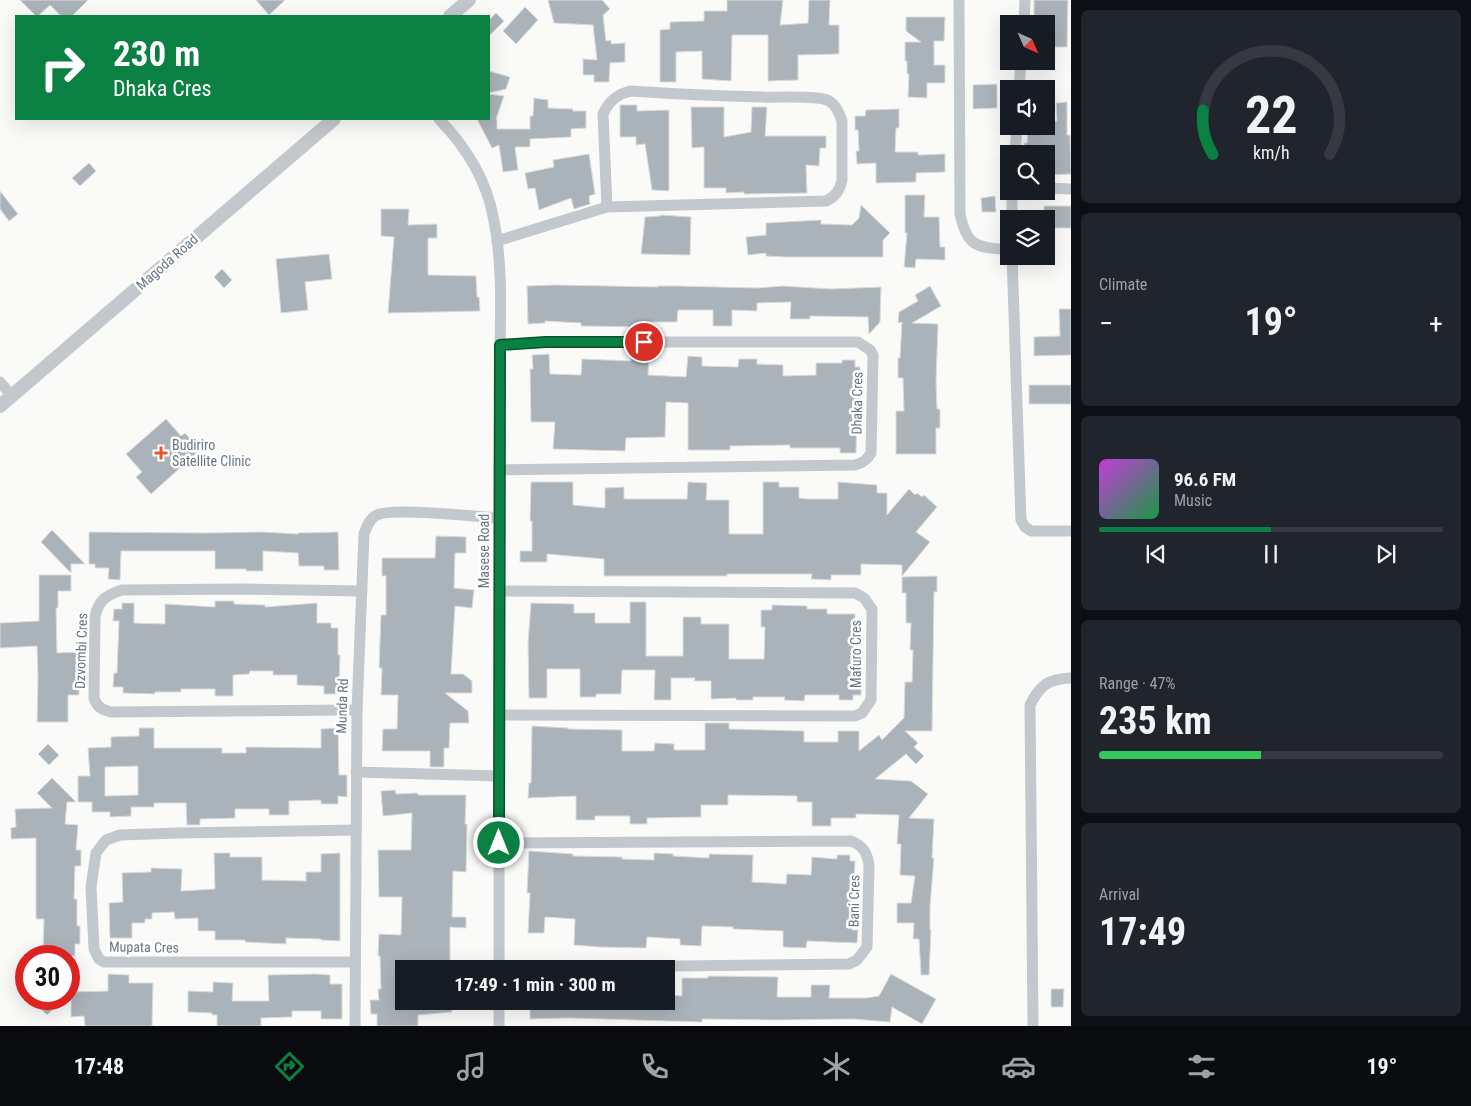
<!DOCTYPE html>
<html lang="en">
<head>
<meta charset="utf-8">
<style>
  :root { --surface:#171b24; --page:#20242c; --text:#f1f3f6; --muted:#9ea1a6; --line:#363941; --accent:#0b8043 }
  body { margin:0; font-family:"Roboto Condensed",sans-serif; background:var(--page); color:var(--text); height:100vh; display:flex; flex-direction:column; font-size:19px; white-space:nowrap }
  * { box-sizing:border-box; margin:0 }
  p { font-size:16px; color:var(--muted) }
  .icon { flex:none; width:28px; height:28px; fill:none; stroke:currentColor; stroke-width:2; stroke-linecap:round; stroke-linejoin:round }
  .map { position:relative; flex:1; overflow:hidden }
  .side { display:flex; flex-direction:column; gap:10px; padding:10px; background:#0d0f14; width:400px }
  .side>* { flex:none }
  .hud { position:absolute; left:15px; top:15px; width:475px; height:105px; border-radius:0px; box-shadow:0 5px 20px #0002; background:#0b8043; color:#fff; overflow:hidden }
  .needle { width:32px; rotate:135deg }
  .controls { position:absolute; left:1000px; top:15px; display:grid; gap:10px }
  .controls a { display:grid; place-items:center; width:55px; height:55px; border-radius:0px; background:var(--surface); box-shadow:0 5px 20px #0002; font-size:25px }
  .speed { position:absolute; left:15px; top:945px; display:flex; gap:10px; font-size:25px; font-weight:700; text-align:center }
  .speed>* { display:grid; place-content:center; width:65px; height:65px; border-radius:50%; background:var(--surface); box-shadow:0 5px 20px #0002; line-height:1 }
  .speed .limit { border:8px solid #d22; background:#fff; color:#111 }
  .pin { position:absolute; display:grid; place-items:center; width:42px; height:42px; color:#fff; margin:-21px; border:2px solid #fff; border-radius:50%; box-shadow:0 1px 5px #0007 }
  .me { position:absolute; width:55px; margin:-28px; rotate:0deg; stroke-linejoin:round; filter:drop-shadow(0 0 4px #0008) }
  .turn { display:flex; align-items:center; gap:18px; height:105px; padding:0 15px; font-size:22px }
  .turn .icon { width:65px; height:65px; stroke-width:2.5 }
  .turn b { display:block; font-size:35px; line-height:42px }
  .big { font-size:38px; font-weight:700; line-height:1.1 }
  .side .widget { flex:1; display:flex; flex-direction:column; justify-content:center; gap:8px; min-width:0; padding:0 18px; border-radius:8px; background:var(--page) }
  .side .dial { align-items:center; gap:0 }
  .dial svg { height:130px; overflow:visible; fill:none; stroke:var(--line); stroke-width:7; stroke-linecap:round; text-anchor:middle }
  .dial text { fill:var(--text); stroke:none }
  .song { display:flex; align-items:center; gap:15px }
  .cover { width:60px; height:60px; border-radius:8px; background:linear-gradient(135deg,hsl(290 70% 55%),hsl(140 70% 35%)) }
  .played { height:5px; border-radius:2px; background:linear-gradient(90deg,var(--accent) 50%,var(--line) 50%) }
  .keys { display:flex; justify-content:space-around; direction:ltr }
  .heat { display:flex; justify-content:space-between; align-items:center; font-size:28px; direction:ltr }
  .charge { height:8px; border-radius:4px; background:linear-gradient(90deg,#34c759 47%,var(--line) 0) }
  .trip { position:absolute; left:395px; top:960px; width:280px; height:50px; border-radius:0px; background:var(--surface); box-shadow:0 5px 20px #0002; font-weight:700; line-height:50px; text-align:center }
  .tab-bar { display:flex; height:80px; justify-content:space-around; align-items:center; background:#090b0e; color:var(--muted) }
  .tab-bar .icon { width:35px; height:35px }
  .tab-bar .selected { color:var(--accent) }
  .tab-bar b { font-size:22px; color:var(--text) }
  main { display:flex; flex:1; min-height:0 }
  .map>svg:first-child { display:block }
</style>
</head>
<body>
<main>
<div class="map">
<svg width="1071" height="1026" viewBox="0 0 1071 1026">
  <rect width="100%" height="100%" fill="#fafaf8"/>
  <g fill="#aab3b9" stroke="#dcdcda" fill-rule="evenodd">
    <path d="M20,0h68l-16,16h-11l-11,-11 -12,11h-2z"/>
    <path d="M256,0h29l-16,15z"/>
    <path d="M548,0h54l8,9 -7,6 3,26 5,-1v4l14,-1v19l-15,1 -1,19h-15v-7h-11v-16l14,1 -4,-35 -39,-2z"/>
    <path d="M727,0h56l-3,25 28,-2 1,-23h21l-1,25h10v29l-41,1v25l-30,1v-46h-36l-1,46 -29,-2v-28l-26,1v30h-16v-52l10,-1v-7l34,-1v-10h23z"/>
    <path d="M1034,0h34l-1,47h-14v-20h-7v-3h-12z"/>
    <path d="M525,7l13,13 -22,24 -13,-13z"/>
    <path d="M496,13l8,8 -15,15v-16z"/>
    <path d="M906,17h39l-1,24h-10v24h11v18h-18v15l-19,-1 1,-23h-2v-13h-2v-19h16l-15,-11z"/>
    <path d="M489,71l21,6 -4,12 -17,4z"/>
    <path d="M997,84v24l-24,1v-24z"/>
    <path d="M489,94l15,2 -8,23h1v10h33v-13h3l1,-18 14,2v8l25,1v2h13v17l-15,1v8l-41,2v8h-15l3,23 -15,2 -4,-27 -7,3 -15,-29h12z"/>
    <path d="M1067,102v33h3l1,39 -23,1 -2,-21h-21l-1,-11h3l1,-17h26v-5h3l-1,-18z"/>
    <path d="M620,105h17v6l32,-1v81l-17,-1 -7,-46 -9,1v-8h-16z"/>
    <path d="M691,107h33v30l27,-5 1,-25h15l-2,29h61v12h-6l-1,18 -13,-1 1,28 -63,1v-2l-18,1v-5h-22v-41l-12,1z"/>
    <path d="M899,109v19h-3l-1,24h23v3l27,-1v18l-29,1v9l-40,1v-20l-19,1 -1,-13h3l-1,-21h-3v-14h10l1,-6z"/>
    <path d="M589,154l6,40 -6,2 1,8 -16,5 -3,-11 -32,12 -4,-22 -7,1 -3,-16 29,-6 -1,-7z"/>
    <path d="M89,163l7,8 -16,15 -8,-8z"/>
    <path d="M0,191l18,23 -9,7 -9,-12z"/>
    <path d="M905,195h20l-1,22h15l1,30h5v13l-29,-1 -1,9 -11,-1 3,-34h-2z"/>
    <path d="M995,196l1,16h-14l-1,-14z"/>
    <path d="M861,205l29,28 -7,7v17h-96l-21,-1v-3l-18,2 -2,-18 20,-2v-12l55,-3v4l31,1 7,-7z"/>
    <path d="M1044,206h27v22h-25v-9h-2z"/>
    <path d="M381,209h28l-1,16 29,-1v14h-9v37l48,1 1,21h2l1,14 -92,2 6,-76 -13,-1z"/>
    <path d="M661,215l30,2 -1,38 -49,-1 4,-37 15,-1z"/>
    <path d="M329,254l3,25 -27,3 3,28 -27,3 -5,-54z"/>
    <path d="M222,269l10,11 -8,8 -10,-11z"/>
    <path d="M556,285l102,2v-1h20l79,2 26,-2 48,3 50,-2 -1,35 -11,12 -1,-17 -58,-1v3h-20l1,-17 -34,1v8l-25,-1v16h-19v-16h-35l-1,12h-30v5l-66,-1v-3l-36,-2v2l-17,1 -1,-38z"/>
    <path d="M930,286l11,20 -29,17 26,1 -2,58 1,27h3v19h-4v26h-40v-43h8l-1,-33h-5v-20h2l2,-36 -4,1 1,-11 19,-11 -3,-6z"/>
    <path d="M1059,309h12v46l-37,1v-19l26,-1z"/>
    <path d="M549,354l1,20 31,1 1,-16 49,2v-4h18l-1,18 38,2 2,-21 14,1v9l36,1 1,-8h18v5l26,1v11l33,-1v-12h26v-3h13v7h5v34h-3l-1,52h-16v-5h-50v-3l-60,1v4h-42v-47l-22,-1 -1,35 -39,1 -1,13 -72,-2 2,-27h-24l-1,-53h3l-1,-14z"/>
    <rect x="1029" y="385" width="42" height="19"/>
    <path d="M166,419l15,17 4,-3 15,17 -49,44 -15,-17 6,-5 -16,-18z"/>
    <path d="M531,482h42v23l32,3v-20l19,-1v12h63l1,-17 19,1 -1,17h23v34h34v-52h16v5h20v11l9,1h30v-17l39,3v8h10v22l22,-26 6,6 2,-2 5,4 2,-2 13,12 -21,25 14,10 -28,34v-11l-41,-1v11h-30v5l-20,-1 1,-5h-85v2h-123v-17l-57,-5v8h-27v-11h12v-30h-2z"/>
    <path d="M52,530l33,34h-14v9l-30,-31z"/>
    <path d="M89,532l116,1 58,-1 35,2v-1l40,-1 1,38h-15v-4h-25l-1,-13 -35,-2v20h-17v-2h-31v-18h-94l-1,29 -12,-1 1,-11h-14v-4h-6z"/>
    <path d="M436,536l30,1v16h-11l-1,35 20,2 -2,18 -17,-2 -4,68h12l9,7v12h-27l23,18 1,12h-19l-1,25h-5v19h-14v-16h-48l1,-22h14l1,-34h-17l1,-27h-3l2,-53h5v-39h-4v-18h53z"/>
    <path d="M39,575h32v16h-13v17h-2l1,45 22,-1v43h-11v27h-31l1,-45 -1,-31 -37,2v-25l39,-2z"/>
    <path d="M937,576v16h-3l-2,139h-27l13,12 -4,4 10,9 -8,8 -10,-10 -31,25 36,2 17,13 -19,24 25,1 -2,39h2l-4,48v24h1l-2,45h-8l-2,-36h-6l1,-16h-17v-20h14l4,-27 -15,-1 1,-31h-4l2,-29 -43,-1v4h-25v8h-19v-24h-15v-6l-69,-1v10h-27v12l-54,1v6h-17v-8h-35v4h-19v-24l-48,2 1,-15h2l1,-57 36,2v1l54,1v21h32l1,-8 19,1v6h31v-27h24v6l75,2v11h34v-11h21v20l20,-16 3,5 22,-22 1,-36h7l1,-32h-3l1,-27h-5v-30h-4v-16z"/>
    <path d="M215,601h19v3l31,1v2l52,-4v20h14v5h7v27h2l-1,39h-15v-8l-27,-1v-10h-24v-4h-23l-1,3 -16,1v21h-18v-7h-34v3h-26v2l-32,-1v-6h-10l1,-14h3l2,-52h-6l1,-12h8v-6h12v20l31,1v-20l50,3z"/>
    <path d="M630,602h16v54h37v-39h18v7h28v35h35l1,-32h-4v-17h11v-5l35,1v3h20v5h28l-2,66h8v15h-8v5h-14v-5h-34l-1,6 -20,-1 1,-3h-32v3h-17v-2l-25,1v-18h-17l1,-3h-24v22h-17l1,-30h-33l-1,24h-25v3h-16v-28h-33v29h-18l-1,-55 3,-40 43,1v9h21v10h35z"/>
    <path d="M139,728h15v20h68v5h24v-6l75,1v-19l17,-1 1,47h8v22l-9,-1v8h-17v-4l-32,1v14h-20v-6h-34v9l-35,1v6h-13l-1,-22h-32v4h-23v9l-21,1v-5h-18v-10h-14v-26h12l-2,-28 23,-1v-10l28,-1zM138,766v29l-33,1v-29z"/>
    <path d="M48,744l11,11 -10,10 -11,-11z"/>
    <path d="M52,778l24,24h-9l-2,22 13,1 -2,25h5v16h-6l-1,33h3v27h3v18h-5v12h-32l1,-37h-8v-81l-25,1v-11l5,-1 -1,-18 37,-1 -15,-15z"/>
    <path d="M395,790l1,4 21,-1 1,2h48l-1,29h2l-1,48 -13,-1 -1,46h14v11l-16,-1v42h-46v32h47l1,11 -34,3v11h-41v-12h-6l-1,-14h9l-1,-11h3l-1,-33h-2l1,-22 22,1 1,-38h-23l-1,-47h33l1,-37 -29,3 -2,-25z"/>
    <path d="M529,851l44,3v2l49,1v2l32,1v-7l19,1v2l36,2v-4l44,1 -1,27 34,2 1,-10 24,1 1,-18 25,2v-4h13v6h5l-3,69h6l-1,13 -50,-2 -1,7 -23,-1v-16l-50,-2v-2l-31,-1 -1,20 -21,-1v-6l-33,-2 -1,11 -47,-1 -25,-2 1,-26 -30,-2 -1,16h-16l2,-40h-3z"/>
    <path d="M214,853h16v4h32v23l44,1v-9h15v-18l19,-1v88l-19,-1v-1l-35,-1v6l-41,-2v-2h-30v-9h-17v-13l-23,1 -1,-7 -22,1v6h-7v4h-13v15h-22l-1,-35 14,-1 -1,-29 29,-1v-4l31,1 -1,22 34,-2z"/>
    <path d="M108,974l21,1v8h24l-1,43h-67l-1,-10 -13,1v-25l37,-1z"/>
    <path d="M315,974l15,1v9h12v35h-21v-8h-29v6l-31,1v8h-44v-11h-5v-2l-24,-1v-21l25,1v-10l20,1 -1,18h37l-1,-26z"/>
    <path d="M891,974l45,25 -14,25 -30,-17 -2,15 -36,-3 -77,1 -75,-1v3l-133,-4 -39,1v-18h136v-6l16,1v-18h26v-2l70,1 -1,20h34v-12h19l-1,13h37l13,-2z"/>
    <path d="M1051,989h13l-1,18h-12z"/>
    <path d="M31,999h33l-17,16z"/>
  </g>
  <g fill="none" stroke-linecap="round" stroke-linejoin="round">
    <g stroke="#c3c8cc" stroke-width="11">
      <path d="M959,0l1,214c7,34 18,33 49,36"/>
      <path d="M1024,24l1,-24"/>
      <path d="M1019,89l2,-28"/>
      <path d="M439,119c25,26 47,60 54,97 9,43 8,87 7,130 0,42 -1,84 -1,127 0,165 0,330 0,496"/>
      <path d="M1015,154l2,-28"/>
      <path d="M1046,188l25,1"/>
      <path d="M1012,219v-28"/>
      <path d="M497,241l110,-34 219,-6c10,-5 14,-11 16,-21v-59c-3,-8 -6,-17 -15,-21 -14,-5 -49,-2 -65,-3 -44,-1 -87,-3 -131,-6 -14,3 -22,10 -28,23l4,93"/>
      <path d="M1012,256l9,264 4,7 6,4h40"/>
      <path d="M0,382l12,14"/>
      <path d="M499,470l356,-5c8,-2 12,-5 16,-12l2,-98 -3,-5 -12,-8h-312l-46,3"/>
      <path d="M357,710l-246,2c-9,-2 -14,-5 -17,-14l1,-81c3,-16 11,-22 27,-27l123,-1 117,2"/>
      <path d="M499,715l356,1 7,-3 9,-13 1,-91 -8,-11 -9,-5 -356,-2"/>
      <path d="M356,772l143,4"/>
      <path d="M499,843l352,-2c12,5 16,11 18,24l-2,82 -10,13 -8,4 -350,4"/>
      <path d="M355,962h-251l-5,-3 -5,-10 -3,-62 5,-34 10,-13 14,-5 57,-2 179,-3"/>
      <path d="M355,1026l2,-316 7,-176c3,-8 6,-16 13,-19 17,-8 99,2 122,3"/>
      <path d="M499,1026v-25"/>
      <path d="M1033,1026l-3,-321c10,-20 18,-26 41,-27"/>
    </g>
    <g stroke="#c3c8cc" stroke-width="14">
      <path d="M450,16l19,-16"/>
      <path d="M0,406l334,-287"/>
    </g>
  </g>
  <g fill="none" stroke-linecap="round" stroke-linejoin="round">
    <g stroke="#07532c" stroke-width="12">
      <path id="route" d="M499,843l1,-498 46,-3h98"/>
    </g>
    <use href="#route" stroke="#0b8043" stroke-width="9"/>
  </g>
  <path fill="#e4572e" stroke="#fff" stroke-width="2" d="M158.5 445.5h5v5h5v5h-5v5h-5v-5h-5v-5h5z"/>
  <g text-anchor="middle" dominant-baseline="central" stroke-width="5" stroke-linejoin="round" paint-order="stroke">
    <g font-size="14" fill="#657683" stroke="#fff">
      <text transform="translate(167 262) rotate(-41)">Magoda Road</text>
      <text transform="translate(857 403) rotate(-89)">Dhaka Cres</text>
      <text transform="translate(484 551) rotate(-90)">Masese Road</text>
      <text transform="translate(81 651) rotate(-88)">Dzvombi Cres</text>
      <text transform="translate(856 654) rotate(-90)">Mafuro Cres</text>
      <text transform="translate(342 706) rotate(-88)">Munda Rd</text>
      <text transform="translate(854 901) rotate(-89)">Bani Cres</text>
      <text transform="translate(144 947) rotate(1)">Mupata Cres</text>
    </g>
    <g font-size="14" fill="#657683" stroke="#fff" text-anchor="start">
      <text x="172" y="445">Budiriro<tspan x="172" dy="16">Satellite Clinic</tspan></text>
    </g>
  </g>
</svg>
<div class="controls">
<a><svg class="needle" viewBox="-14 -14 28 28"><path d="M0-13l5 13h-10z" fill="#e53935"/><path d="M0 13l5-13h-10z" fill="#9ea1a6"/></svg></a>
<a><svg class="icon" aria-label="sound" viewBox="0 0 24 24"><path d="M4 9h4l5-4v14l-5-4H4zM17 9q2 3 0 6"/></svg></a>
<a><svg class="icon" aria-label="search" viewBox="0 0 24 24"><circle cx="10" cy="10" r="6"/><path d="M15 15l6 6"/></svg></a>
<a><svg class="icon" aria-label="layers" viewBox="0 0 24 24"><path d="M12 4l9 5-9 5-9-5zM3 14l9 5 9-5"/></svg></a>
</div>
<div class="speed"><div class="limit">30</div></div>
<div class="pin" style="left:644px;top:342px;background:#d93025"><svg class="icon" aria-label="arrive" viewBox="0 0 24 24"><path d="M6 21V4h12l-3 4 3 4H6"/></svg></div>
<svg class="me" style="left:499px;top:843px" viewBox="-20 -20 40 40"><circle r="17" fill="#0b8043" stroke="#fff" stroke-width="3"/><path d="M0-11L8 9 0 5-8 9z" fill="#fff"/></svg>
<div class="trip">17:49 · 1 min · 300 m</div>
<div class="hud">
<div class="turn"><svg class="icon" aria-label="right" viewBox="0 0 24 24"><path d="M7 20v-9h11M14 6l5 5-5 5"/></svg><div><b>230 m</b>Dhaka Cres</div></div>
</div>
</div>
<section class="side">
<div class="widget dial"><svg viewBox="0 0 100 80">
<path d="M14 69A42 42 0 1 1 86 69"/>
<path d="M14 69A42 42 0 0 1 8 42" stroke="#0b8043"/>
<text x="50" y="56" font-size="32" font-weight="700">22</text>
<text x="50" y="72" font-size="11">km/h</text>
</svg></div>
<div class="widget"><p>Climate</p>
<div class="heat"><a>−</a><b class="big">19°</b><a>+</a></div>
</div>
<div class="widget">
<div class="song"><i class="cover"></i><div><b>96.6 FM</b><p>Music</p></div></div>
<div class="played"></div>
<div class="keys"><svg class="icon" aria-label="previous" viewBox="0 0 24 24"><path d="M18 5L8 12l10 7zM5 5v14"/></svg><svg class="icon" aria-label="pause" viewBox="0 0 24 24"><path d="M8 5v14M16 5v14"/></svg><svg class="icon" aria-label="next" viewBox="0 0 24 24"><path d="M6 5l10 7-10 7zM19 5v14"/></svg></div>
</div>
<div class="widget"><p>Range · 47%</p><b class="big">235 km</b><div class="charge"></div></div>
<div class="widget"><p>Arrival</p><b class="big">17:49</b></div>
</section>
</main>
<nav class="tab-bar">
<b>17:48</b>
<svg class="icon selected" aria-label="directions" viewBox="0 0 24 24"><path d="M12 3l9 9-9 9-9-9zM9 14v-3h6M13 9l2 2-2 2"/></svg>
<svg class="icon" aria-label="music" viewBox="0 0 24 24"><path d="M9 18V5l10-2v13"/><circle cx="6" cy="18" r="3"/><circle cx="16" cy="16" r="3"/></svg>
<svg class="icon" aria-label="phone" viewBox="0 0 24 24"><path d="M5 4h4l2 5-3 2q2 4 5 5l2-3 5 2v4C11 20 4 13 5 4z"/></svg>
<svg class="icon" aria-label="climate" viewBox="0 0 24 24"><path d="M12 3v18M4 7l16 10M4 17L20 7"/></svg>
<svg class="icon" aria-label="car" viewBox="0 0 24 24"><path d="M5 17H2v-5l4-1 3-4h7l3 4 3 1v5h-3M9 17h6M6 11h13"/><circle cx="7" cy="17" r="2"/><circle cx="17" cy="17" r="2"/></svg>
<svg class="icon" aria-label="filters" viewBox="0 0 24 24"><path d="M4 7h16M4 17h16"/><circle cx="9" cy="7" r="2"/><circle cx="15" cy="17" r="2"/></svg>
<b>19°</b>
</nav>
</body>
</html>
